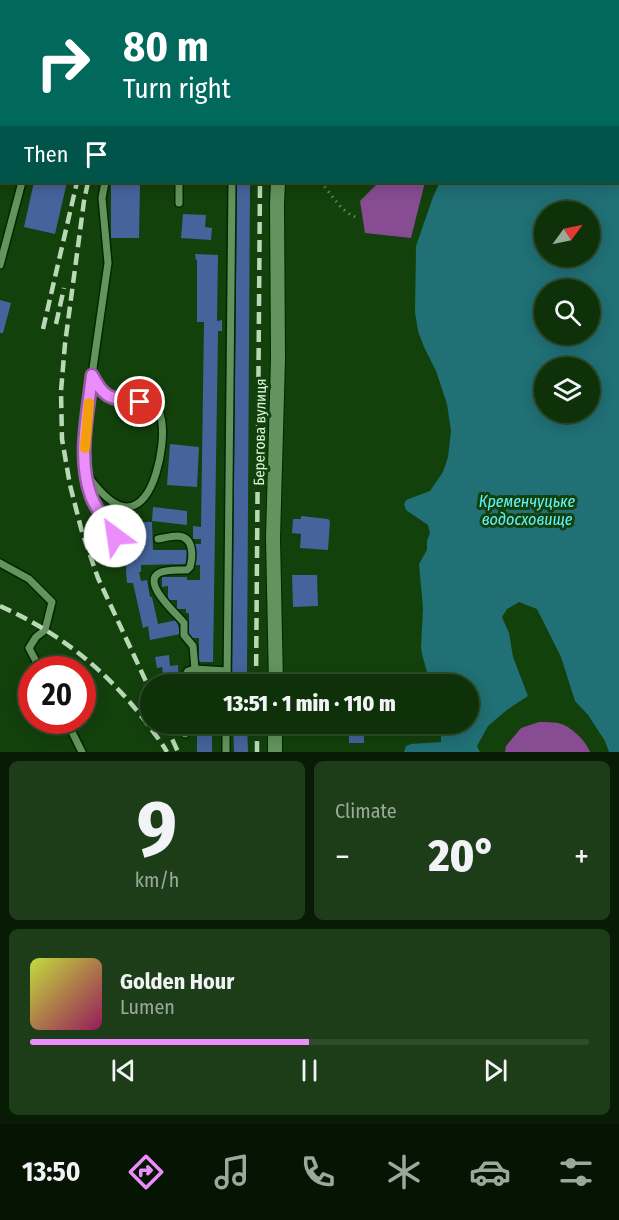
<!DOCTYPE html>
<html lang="en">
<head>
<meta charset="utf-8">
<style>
  :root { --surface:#0e3109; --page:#1c3d17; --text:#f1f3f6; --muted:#9ba99c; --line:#2e4c2a; --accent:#eb8dfb }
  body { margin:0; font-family:"Fira Sans Condensed",sans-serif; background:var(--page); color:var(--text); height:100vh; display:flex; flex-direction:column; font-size:22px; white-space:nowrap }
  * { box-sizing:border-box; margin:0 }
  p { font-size:20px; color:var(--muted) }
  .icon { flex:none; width:33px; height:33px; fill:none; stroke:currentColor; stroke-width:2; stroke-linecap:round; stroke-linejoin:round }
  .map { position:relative; height:752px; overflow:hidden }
  .panel { display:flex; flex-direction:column; gap:9px; padding:9px; background:#081b05; flex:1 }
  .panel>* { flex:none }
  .banner { position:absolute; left:0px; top:0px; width:620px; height:183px; box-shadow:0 3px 15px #0003,0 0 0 2px var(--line); background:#00695c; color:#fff; overflow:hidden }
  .needle { width:39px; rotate:57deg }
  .tools { position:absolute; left:534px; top:201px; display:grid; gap:12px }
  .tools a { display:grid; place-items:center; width:66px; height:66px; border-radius:50%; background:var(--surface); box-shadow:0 3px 15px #0003,0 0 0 2px var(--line); font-size:30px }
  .speed { position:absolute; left:18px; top:656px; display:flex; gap:12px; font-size:30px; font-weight:700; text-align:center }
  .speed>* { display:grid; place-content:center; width:78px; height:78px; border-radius:50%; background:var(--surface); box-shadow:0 3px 15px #0003,0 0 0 2px var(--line); line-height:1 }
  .speed .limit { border:9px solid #d22; background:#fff; color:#111 }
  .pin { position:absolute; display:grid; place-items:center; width:51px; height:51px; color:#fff; margin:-26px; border:3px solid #fff; border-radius:50%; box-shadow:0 2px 6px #0007 }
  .me { position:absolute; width:66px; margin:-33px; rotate:329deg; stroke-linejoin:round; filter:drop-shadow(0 0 4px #0008) }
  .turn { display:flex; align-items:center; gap:21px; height:126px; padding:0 24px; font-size:27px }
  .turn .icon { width:78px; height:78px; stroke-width:2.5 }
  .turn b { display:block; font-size:42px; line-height:51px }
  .then { display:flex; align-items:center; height:57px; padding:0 24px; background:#0003; gap:12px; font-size:22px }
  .big { font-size:45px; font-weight:800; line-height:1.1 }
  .panel .card { flex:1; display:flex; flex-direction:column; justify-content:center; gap:9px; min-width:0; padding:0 21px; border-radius:9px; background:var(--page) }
  .panel .dial { align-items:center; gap:0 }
  .dial b { font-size:78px; line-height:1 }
  .song { display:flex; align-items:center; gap:18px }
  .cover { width:72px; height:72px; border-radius:9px; background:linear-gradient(135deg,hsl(70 70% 55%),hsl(330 70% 35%)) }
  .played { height:6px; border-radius:3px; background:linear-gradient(90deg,var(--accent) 50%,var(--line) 50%) }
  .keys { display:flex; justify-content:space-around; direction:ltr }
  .heat { display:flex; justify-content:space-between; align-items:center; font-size:33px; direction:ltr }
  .panel .tiles { flex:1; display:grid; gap:9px; grid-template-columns:1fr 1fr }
  .card:last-child { grid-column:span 2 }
  .trip { position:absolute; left:140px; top:674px; width:339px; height:60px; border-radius:30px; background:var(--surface); box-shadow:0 3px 15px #0003,0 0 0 2px var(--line); font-weight:800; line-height:60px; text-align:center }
  .tab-bar { display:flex; height:96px; justify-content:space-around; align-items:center; background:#061404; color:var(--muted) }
  .tab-bar .icon { width:42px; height:42px }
  .tab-bar .selected { color:var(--accent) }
  .tab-bar b { font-size:27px; color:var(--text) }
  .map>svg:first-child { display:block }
</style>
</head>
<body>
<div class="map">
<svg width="619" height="752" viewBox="0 0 619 752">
  <rect width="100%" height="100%" fill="#12410c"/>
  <g fill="#874c91">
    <path d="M372,182h53l-14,56 -46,-5 -5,-32 17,-17z"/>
    <path d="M539,722c6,0 13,0 19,1 13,3 27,17 32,29h-85l1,-6 15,-18z"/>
  </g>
  <path fill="#207075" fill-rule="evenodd" d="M520,0h99v752h-10l-4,-11 -17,-26 -13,-14 -14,-44 -24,-48 -18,-7 -12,7 -5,8 7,16 4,24 15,39 -20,13 -20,17 -11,20 3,6h-76l2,-6 5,-2 30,-2v-19h27v-39h-33l-8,-12 -4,-14 -2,-10 2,-40 -4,-44 8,-14v-9l3,-8 -2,-8 -22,-15 -2,-6 2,-4 24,-9 13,-19 5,-15 3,-26 -4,-27 -11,-33 -12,-24 -6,-16 -3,-19 1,-66 17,-49 7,-15h178v-180l-98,-1zM544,212h46v44h-46zM544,290h46v44h-46zM544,368h46v44h-46z"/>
  <g fill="#45649b">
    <path d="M34,182h33l-12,52 -31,-7z"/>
    <path d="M111,182h29l-1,56h-28z"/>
    <path d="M237,182h13l-3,490 -2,12h-13z"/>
    <path d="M183,214l23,1 -1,12 7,1 -1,12 -30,-2z"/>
    <path d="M195,254l23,1 -1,66 5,-1v11h-4l-5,331h-14v-24h-10v-25h-3v-4h-9v-9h-9v-14l-6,1v-10h25v3h13v-15h-8v-21h9v-5h-8v-13l8,1 3,-205h-7v-62h-1z"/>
    <path d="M0,300l11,3 -8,30h-3z"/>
    <path d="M170,444l29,3 -2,40 -30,-2z"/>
    <path d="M153,507l34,4v14l-35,-4z"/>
    <path d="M301,516l27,3 2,2 -2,29 -28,-2 1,-14 -9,-1 1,-14h8z"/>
    <path d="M138,522h14l1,28h34l-1,14 -45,1v7h-2l2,9 6,-1 3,17h2l6,27 19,-4 3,14 -30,6 -2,-14 -5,2 -10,-45h-6l-1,-12 1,-30h6l-1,-9 7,-1z"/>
    <path d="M292,575h25l1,31 -25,1z"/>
    <path d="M169,655l1,11 8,-1 1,19h-15l-2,-17 -5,1 -2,-11z"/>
    <path d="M198,678l15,1v5h-15z"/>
    <path d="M32,680v21l-9,-16z"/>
    <rect x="197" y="723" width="15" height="29"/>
    <path d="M233,723h14l1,29h-14z"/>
    <rect x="349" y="736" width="15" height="7"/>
  </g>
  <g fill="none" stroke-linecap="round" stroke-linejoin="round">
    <g stroke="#022600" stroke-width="10">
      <g id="lane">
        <path d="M195,0l5,2"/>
        <path d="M48,2l1,-2"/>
        <path d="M231,2v-2"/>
        <path d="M0,118h2"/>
        <path d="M105,182l-3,16 6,65 -16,112 -7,70v27l7,25 23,39"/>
        <path d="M179,182v21"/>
        <path d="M0,265l22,-83"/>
        <path d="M88,476c8,11 24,31 39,31 28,-1 38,-62 35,-83 0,-5 -2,-9 -3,-14 -6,-2 -12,-6 -18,-8 -28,-9 -32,6 -49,-27"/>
        <path d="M158,539c6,-1 13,-3 20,-3 16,1 15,20 12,31l-3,3c-8,0 -21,-1 -28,3 -18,10 18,41 25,50v12l9,11 2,23 32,2"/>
        <path d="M0,563l29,16 23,23 -7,28 -9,7 -7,11 11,21"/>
        <path d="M184,684v-6l4,-7 7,-2"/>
        <path d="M227,684l5,-502"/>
        <path d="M66,720l16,32"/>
        <path d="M185,723v11"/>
        <path d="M226,752v-29"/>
      </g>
    </g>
    <g stroke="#022600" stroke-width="16">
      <g id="street">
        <path d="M289,2v-2"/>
        <path d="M0,3h2"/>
        <path d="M276,684l-3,-146 5,-179 -1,-155 1,-22"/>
        <path d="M275,752v-29"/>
      </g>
    </g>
    <path stroke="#61875c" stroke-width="3" stroke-dasharray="1.5 4.5" stroke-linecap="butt" d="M321,182c10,12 22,33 38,36"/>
    <use href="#lane" stroke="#63945d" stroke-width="7"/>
    <use href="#street" stroke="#63945d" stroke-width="14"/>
    <g stroke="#bad8b7" stroke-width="4.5" stroke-dasharray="12 6" stroke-linecap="butt">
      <path d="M129,2v-2"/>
      <path d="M269,2v-2"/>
      <path d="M88,182l-4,19 -19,143 -4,47 1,48 8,46 12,47 16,46 52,112"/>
      <path d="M56,324l8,-36"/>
      <path d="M43,329l34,-147"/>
      <path d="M0,606c60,27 106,64 146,116 7,10 15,19 21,30"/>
      <path d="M256,684l4,-502"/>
      <path d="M165,723l13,29"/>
      <path d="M257,723v29"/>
    </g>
  </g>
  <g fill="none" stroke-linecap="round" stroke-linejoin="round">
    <g stroke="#995ca3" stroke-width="15">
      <path id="route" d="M115,536c-8,-13 -19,-26 -24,-40 -14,-38 -3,-82 1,-121 14,27 21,23 48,27"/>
    </g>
    <use href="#route" stroke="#eb8dfb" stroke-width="10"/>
    <path stroke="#f59e0b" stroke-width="10" d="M85,448l4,-45"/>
  </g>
  <g text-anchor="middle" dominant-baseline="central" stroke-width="6" stroke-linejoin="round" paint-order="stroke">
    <g font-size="15" fill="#dcf6d9" stroke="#12410c">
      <text transform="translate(260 432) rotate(-89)">Берегова вулиця</text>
    </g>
    <g font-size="16" font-style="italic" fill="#61f2fc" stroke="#12410c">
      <text x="527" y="501">Кременчуцьке<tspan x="527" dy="18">водосховище</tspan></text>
    </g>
  </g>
</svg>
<div class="tools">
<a><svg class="needle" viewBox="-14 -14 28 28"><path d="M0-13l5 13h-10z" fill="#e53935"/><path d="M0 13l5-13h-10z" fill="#9ba99c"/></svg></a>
<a><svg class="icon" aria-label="search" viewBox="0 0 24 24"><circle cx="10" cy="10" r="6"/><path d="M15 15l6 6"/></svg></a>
<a><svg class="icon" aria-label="layers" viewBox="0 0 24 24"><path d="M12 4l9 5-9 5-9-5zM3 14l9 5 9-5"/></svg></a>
</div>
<div class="speed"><div class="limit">20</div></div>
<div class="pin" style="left:140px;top:402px;background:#d93025"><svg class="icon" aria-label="arrive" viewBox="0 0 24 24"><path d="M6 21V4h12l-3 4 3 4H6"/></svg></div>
<svg class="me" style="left:115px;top:536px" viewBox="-20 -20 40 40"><circle r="19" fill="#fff"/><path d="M0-13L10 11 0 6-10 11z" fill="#eb8dfb"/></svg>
<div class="trip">13:51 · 1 min · 110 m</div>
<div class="banner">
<div class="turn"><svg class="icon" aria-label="right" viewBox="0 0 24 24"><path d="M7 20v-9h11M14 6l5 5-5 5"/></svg><div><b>80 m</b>Turn right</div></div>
<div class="then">Then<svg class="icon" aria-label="arrive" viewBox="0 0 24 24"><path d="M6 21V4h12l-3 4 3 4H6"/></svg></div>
</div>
</div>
<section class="panel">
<div class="tiles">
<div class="card dial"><b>9</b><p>km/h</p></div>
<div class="card"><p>Climate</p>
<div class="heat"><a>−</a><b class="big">20°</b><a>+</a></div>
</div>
<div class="card">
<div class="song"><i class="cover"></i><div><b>Golden Hour</b><p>Lumen</p></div></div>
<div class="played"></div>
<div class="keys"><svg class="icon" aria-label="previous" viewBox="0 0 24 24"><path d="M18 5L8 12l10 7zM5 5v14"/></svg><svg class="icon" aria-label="pause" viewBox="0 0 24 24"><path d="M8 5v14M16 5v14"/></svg><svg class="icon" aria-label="next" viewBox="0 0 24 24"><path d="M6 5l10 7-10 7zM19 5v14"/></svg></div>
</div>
</div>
</section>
<nav class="tab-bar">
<b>13:50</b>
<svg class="icon selected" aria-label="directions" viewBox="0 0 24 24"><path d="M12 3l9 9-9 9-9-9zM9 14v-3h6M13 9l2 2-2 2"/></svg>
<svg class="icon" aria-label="music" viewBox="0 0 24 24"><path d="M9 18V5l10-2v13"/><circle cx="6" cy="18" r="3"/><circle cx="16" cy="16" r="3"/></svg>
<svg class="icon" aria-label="phone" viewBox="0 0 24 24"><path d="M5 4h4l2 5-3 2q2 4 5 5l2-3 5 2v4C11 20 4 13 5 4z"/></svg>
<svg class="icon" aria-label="climate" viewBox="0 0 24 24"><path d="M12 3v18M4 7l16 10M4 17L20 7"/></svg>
<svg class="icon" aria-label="car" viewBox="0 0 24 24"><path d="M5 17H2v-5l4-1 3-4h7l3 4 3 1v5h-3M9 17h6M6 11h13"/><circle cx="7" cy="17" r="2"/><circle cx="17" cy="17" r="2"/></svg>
<svg class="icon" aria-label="filters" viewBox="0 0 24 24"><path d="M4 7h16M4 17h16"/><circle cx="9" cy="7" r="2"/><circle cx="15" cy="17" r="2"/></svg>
</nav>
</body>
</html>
